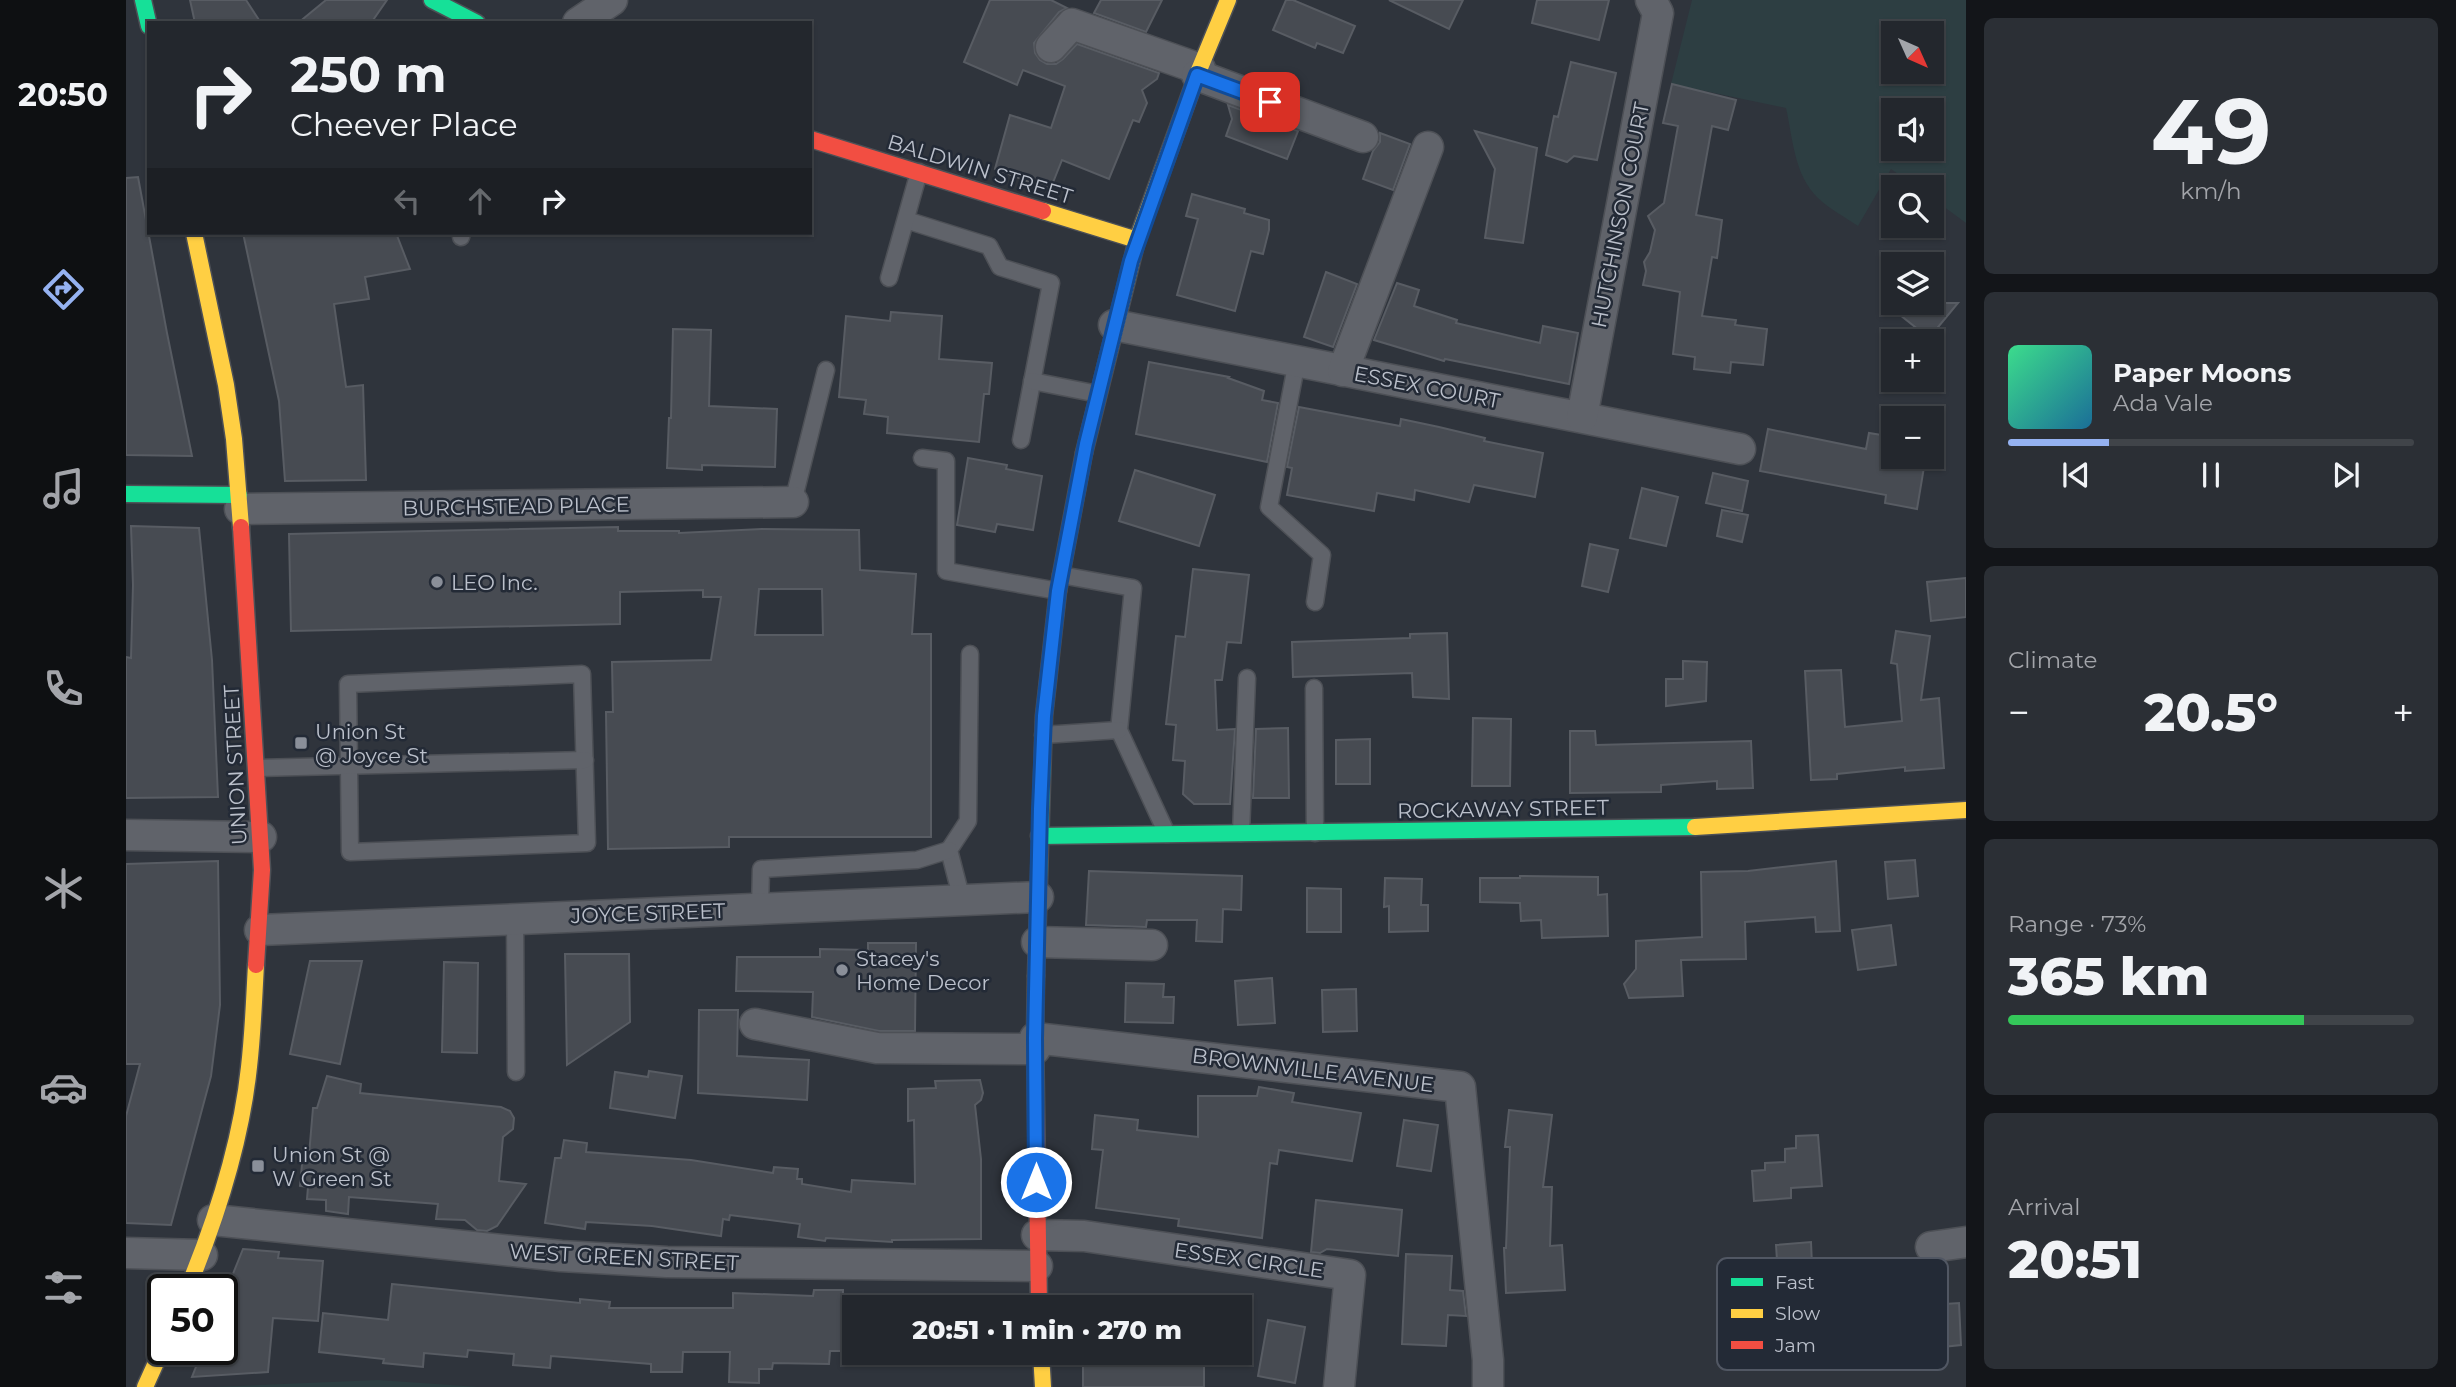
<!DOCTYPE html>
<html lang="en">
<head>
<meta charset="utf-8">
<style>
  :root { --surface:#23272d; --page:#2b2f35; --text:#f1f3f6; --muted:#a3a5aa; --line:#404449; --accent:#95b2f1 }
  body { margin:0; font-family:Montserrat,sans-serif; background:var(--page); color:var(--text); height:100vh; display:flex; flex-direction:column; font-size:26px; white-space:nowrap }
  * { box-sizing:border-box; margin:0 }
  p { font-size:23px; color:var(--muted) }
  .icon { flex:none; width:38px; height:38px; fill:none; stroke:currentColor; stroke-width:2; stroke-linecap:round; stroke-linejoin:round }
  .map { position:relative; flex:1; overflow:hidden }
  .sheet { display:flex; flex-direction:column; gap:18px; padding:18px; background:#131519; width:490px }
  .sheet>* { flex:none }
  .hud { position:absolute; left:21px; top:21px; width:665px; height:214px; border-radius:0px; box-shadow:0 2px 5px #0004,0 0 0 2px var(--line); background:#23272d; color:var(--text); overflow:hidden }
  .needle { width:46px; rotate:135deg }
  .buttons { position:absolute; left:1755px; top:21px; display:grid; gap:14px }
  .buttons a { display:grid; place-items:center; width:63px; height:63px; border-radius:0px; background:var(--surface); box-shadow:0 2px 5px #0004,0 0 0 2px var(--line); font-size:35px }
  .speed { position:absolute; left:21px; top:1274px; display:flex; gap:14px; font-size:35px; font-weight:700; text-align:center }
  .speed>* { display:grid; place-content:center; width:91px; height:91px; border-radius:50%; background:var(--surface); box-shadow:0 2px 5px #0004,0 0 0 2px var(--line); line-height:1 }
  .speed .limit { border:4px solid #111; border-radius:10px; background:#fff; color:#111 }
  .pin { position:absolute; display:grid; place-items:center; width:60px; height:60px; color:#fff; margin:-30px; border-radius:14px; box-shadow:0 4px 10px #0006 }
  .me { position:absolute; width:77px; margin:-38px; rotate:0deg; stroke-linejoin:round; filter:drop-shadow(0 0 5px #0008) }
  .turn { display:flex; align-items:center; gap:24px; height:147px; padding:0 28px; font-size:32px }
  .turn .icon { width:91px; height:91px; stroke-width:2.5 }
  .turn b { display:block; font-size:49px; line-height:60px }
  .lanes { display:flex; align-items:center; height:66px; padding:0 28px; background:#0003; justify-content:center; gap:35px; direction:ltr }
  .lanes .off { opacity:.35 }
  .big { font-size:52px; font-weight:800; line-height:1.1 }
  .sheet .card { flex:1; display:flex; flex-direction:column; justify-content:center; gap:10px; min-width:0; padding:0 24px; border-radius:10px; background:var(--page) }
  .sheet .dial { align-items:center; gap:0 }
  .dial b { font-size:91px; line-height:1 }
  .song { display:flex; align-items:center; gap:21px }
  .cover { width:84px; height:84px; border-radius:10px; background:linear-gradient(135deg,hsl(150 70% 55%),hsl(200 70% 35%)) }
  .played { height:7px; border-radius:4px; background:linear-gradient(90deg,var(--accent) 25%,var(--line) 25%) }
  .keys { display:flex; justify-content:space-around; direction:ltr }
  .heat { display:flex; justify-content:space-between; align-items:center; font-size:38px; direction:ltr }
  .charge { height:10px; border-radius:5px; background:linear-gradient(90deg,#34c759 73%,var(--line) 0) }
  .trip { position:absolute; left:716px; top:1295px; width:410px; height:70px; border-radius:0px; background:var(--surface); box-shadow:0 2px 5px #0004,0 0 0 2px var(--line); font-weight:800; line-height:70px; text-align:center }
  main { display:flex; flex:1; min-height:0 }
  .dock { display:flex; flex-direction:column; width:126px; justify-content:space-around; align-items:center; background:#0e1012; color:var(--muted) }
  .dock .icon { width:49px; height:49px }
  .dock .selected { color:var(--accent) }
  .dock b { font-size:32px; color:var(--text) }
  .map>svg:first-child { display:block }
</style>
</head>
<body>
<main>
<nav class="dock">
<b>20:50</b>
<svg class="icon selected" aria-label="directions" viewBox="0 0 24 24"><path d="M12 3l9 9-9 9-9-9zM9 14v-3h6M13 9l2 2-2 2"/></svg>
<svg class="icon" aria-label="music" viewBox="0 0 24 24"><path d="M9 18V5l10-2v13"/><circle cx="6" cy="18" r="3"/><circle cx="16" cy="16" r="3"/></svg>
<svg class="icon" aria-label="phone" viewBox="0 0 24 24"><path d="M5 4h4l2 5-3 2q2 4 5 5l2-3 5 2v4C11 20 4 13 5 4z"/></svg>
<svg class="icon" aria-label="climate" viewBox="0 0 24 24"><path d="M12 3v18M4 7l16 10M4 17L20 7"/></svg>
<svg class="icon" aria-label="car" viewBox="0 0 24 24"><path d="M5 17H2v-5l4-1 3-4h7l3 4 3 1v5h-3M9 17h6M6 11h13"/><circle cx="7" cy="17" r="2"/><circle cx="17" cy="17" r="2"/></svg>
<svg class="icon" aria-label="filters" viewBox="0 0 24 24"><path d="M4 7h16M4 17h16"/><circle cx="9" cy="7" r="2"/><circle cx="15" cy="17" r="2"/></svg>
</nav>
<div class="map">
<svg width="1840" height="1387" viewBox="0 0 1840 1387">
  <rect width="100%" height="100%" fill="#2f343c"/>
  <g fill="#2d3e42" fill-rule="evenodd">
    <path d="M1566,0h274v223l-34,-25v-11h-15l-26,-18 -33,57c-13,-9 -29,-17 -40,-28 -24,-23 -25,-59 -32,-90l-115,-24zM1768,33h38v39h-38zM1768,110h38v39h-38z"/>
    <path d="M252,1380l101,7h-266z"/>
  </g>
  <g fill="#474b52" stroke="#585c63" stroke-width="2" fill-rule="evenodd">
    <path d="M64,0h56l15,23h-66z"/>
    <path d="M200,0h61l-16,23h-73z"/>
    <path d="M864,0h61l16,8 -8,4 -25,31 1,10 5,7 7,4h9l7,-5 14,-15 82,29 -2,6 -15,11 5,13 -8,19 -6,-2 -24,59 -47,-19 -12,30 -55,-21 15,-54 41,13 14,-42 -42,-16 -6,15 -53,-23z"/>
    <path d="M975,0h61l-16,32 -52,-19z"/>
    <path d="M1160,0h7l62,26 -12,27 -26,-10 -2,5 -42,-18z"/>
    <path d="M1263,0h74l-14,29z"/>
    <path d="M1411,0h72l-10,40 -67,-17z"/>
    <path d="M1445,62l45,11 -19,87 -23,-4 -7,6 -21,-7 8,-39 4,1z"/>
    <path d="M1546,84l64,16 -8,30 -16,-4 -16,89 26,5 -5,38 -5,-1 -10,59 34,4 -1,5 32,4 -4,36 -32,-3 -1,11 -36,-4 1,-12 -22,-3 7,-62 -37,-7 3,-14 -2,-9 6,-10 5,-22 -7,-14 16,-13 14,-77 -15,-3z"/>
    <path d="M1102,105l70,26 -11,28 -61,-23 6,-17z"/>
    <path d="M1349,131l62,17 -14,95 -38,-5 10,-69z"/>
    <path d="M1254,133l30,11 -17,46 -30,-11 10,-28 7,-9z"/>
    <path d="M12,177l29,156 25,123 -66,-1v-277z"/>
    <path d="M1066,194l53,15 -1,4 25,7v10l-6,24 -12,-3 -16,60 -58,-16 21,-76 -12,-3z"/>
    <path d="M117,233h153l14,36 -45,8 4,22 -35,5 12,83 17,-2 3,95 -81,1 -6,-80z"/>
    <path d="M1200,272l31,12 -24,63 -29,-10z"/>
    <path d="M1271,283l22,7 -5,16 43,14 -1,3 84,20 3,-17 35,7 -9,51 -124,-25 -1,2 -70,-21z"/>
    <path d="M1759,303h73l-29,35z"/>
    <path d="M765,312l51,4 -3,43 53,4 -3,31h-5l-5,48 -92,-9 1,-16 -24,-3 2,-14 -27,-3 7,-81 44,5z"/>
    <path d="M547,329l38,1 -2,76 68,3 -2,58 -73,-2v5l-35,-2 2,-50h2z"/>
    <path d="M1023,362l80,15 -1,1 36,13 -2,9 16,3 -11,59 -131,-28z"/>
    <path d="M1173,407l101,19 1,-7 38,8 46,11 -1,3 59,12 -8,44 -61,-12 -5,17 -54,-12 -1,10 -37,-7 -3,18 -87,-16 5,-27 -5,-1z"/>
    <path d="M1642,429l98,20 3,-16 25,4v20l31,4 -8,48 -32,-6 1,-8 -126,-24z"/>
    <path d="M842,458l39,7 -1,4 36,7 -9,54 -36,-6 -2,8 -38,-7z"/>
    <path d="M1009,470l80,25 -16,51 -80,-25z"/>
    <path d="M1587,473l35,8 -6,30 -36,-8z"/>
    <path d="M1516,488l36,9 -12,49 -36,-8z"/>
    <path d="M1596,510l26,5 -6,27 -25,-6z"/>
    <path d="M5,526l68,2 13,132 6,137 -92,1v-141l5,1 2,-73z"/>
    <path d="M492,527v4h61v2l83,-4 97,1 1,40 56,4 -4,60h19v203h-202v10l-121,2 -2,-137h7l-1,-50 99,-2 10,-63h-18v-7l-83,2v32l-329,7 -2,-97zM633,589h63l1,46h-68z"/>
    <path d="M1464,544l28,6 -10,42 -26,-6z"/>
    <path d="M1067,569l56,6 -8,68 -14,-1 -5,38h-7l2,50 18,-1 -5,75h-36l-11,-10 2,-33 -12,-1 3,-35 -10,-1 10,-88 9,1z"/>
    <path d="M1840,578v39l-35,4 -4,-39z"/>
    <path d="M1770,631l34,5 -9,64 18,-2 5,70 -39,3v-4l-68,7v5l-26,1 -6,-109 36,-1 4,57 57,-6 -5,-57 -6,-1z"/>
    <path d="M1321,633l2,66 -36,-2 -1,-24 -119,4 -1,-35 118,-4v-4z"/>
    <path d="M1557,661l24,1 -1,39 -40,5v-27h17z"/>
    <path d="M1347,718l38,1 -1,67h-38z"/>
    <path d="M1162,728l1,70h-36l3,-69z"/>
    <path d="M1444,731h25l1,14 155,-4 2,47 -36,1v-8l-56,4v7l-91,1z"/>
    <path d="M1244,739v45h-34v-44z"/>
    <path d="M1789,860l3,36 -30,3 -3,-37z"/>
    <path d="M92,861l2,144 -9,71 -40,149 -45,-2v-107l14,-52h-14v-200z"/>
    <path d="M1710,861l4,70 -24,1 -1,-15 -70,5 1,37 -65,1 2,36 -54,2 -5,-14 12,-15v-28l66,-4 -1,-65 47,-1z"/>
    <path d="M963,871l153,5 -1,34 -18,-1 -1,33 -26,-1 1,-21h-50l-1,7 -60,-2z"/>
    <path d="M1394,876l78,1v18l9,-1 1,42 -66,2 -1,-18 -20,1 -1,-18 -40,-1v-24h40z"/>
    <path d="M1259,878l37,1 -1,26h7v26l-39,1v-26l-5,1z"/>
    <path d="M1181,888l34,1v43h-34z"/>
    <path d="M1765,925l5,40 -38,5 -6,-40z"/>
    <path d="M742,943h48l-1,88h-36l-67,-14 1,-25 -77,-1 1,-34h83v-8l48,1z"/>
    <path d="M439,954h64l1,68 -63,43z"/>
    <path d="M184,961h52l-22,103 -50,-10z"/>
    <path d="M318,962l34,1 -1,90 -35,-1z"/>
    <path d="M1146,978l3,45 -37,2 -3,-44z"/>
    <path d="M1000,983l38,1 -1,13h11l-1,26 -48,-1z"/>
    <path d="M1230,989l1,42 -34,1 -1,-42z"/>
    <path d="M573,1010h39l-1,46 72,4 -2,40 -109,-7z"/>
    <path d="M523,1071l33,5 -7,42 -65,-10 5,-36 33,5z"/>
    <path d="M201,1076l34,8 -1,9 141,14 9,4 4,7 -1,11 -10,8 -4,44 27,3 -29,42 -10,5 -10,-1 -12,-10 -29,-1 2,-15 -89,-7 -1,17 -22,-3v-11l-19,-1 1,-12 -8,-1 3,-32 6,1 4,-47h4z"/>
    <path d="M854,1080l3,13 -2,7 -6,5 6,54v80l-89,1v2l-66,-4 -1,3 -27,-4 2,-13 -70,-9 -1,5 -6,-1 -2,17 -69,-10 -66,-4 -1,7 -40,-6 10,-65h6l3,-18 23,3 -1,9 105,8 82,13 1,-6 24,2 -1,10h5v5l49,8 1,-12 63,4 -1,-64 -6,1v-32l28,-1 -1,-7z"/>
    <path d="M1133,1087l35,6 -2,9 69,11 -9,48 -73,-11 -2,14 -7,-1 -8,75 -84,-12 1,-7 -83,-11 7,-58 -11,-1 3,-34 43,5 -1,10 61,7v-41h59z"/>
    <path d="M1383,1110l43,5 -9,72h9l-2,59 12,-1 3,45 -59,3 -2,-45h2l4,-101h-5z"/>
    <path d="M1278,1120l34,5 -7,46 -34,-5z"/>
    <path d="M1692,1135l4,51 -31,2v10l-37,3 -2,-30 13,-1v-7l20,-1v-13l11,-1v-12z"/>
    <path d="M1190,1200l86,10 -4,46 -71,-7 -7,4 -9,-1z"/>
    <path d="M1685,1242l2,47 -34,2 -3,-46z"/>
    <path d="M117,1249l36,3 -1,6 45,3 -5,60 -45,-3 -5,54 -76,5 11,-28h19v-48z"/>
    <path d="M1280,1254l46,2 -2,34 13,1 3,25 -18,-1 -2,31 -44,-2z"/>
    <path d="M266,1284l188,19v-4l30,3 -1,6h124v-15l80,3 1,-6h29l-1,61h-12l-1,13 -56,-1 -1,6h-13v14l-30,-1 1,-30h-47l-1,20h-31v-8l-100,-8 -1,12 -37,-3 1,-11 -46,-4 -1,7 -43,-4 -1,14 -40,-4 1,-4 -65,-7 4,-39 65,7z"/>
    <path d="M1771,1294l2,13 60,-4 2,42 -76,8 -1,-10 -69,3v-28l60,-2 -2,-19z"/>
    <path d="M1142,1320l37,7 -10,56 -37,-7z"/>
    <rect x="957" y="1353" width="121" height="34"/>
  </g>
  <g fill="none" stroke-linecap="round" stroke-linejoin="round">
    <g stroke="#4d5056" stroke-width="19">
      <g id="lane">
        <path d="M780,220l83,26 11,21 51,16 -30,157"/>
        <path d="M335,237l1,-4"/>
        <path d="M763,278l30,-106"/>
        <path d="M1171,361l-28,146 53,48 -7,47"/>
        <path d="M906,381l66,13"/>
        <path d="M796,458l24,3v110l112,20"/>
        <path d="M667,502l33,-132"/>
        <path d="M935,575l72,13 -14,142 48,104"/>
        <path d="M456,674l5,169 -237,9 -2,-168z"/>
        <path d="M1188,688l1,145"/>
        <path d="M917,735l76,-5"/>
        <path d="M131,768l328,-8"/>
        <path d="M1115,833l6,-155"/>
        <path d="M836,900l-13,-50 19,-29 2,-167"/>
        <path d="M634,908l1,-39 156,-9 32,-10"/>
        <path d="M389,918l1,154"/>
      </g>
    </g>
    <g stroke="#4d5056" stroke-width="33">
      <g id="street">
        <path d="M452,23l34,-23"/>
        <path d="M925,47l21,-23 128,45"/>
        <path d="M1071,75l166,62"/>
        <path d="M988,325l626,124"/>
        <path d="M1217,371l85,-224"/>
        <path d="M1456,417l76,-404 -7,-13"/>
        <path d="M114,509l553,-7"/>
        <path d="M0,835l135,2"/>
        <path d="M134,930l778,-33"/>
        <path d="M911,942l115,3"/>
        <path d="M629,1024l122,24 158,1"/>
        <path d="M909,1038l425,49 28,273v27"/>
        <path d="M87,1220l348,36 106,6 370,4"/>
        <path d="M911,1235l47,1 266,39 -11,112"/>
        <path d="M1805,1247l35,-5"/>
        <path d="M0,1253l76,2"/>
      </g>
    </g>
    <g stroke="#4d5056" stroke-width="19">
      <g id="fast">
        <path d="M17,0l6,26"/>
        <path d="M306,0l45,23"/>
        <path d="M0,494l113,1"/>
        <path d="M913,836l656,-9"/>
        <path d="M910,976l8,-260 14,-125 26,-138"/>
      </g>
    </g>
    <g stroke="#4d5056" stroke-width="19">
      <g id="slow">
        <path d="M917,211l94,29"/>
        <path d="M68,233l32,152 8,54 7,88"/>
        <path d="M958,453l53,-213 60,-165 31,-75"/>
        <path d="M1569,827l271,-17"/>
        <path d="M61,1290c29,-70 54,-147 62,-223 4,-34 5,-68 7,-102"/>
        <path d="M915,1353l2,34"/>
        <path d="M19,1387l18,-40"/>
      </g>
    </g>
    <g stroke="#4d5056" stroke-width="19">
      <g id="jam">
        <path d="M684,139l233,72"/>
        <path d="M115,527l21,343 -6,95"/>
        <path d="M910,976l-1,62 4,269"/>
      </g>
    </g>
    <use href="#lane" stroke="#60636a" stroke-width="16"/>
    <use href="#street" stroke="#60636a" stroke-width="30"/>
    <use href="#fast" stroke="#16e098" stroke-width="16"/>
    <use href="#slow" stroke="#ffcf43" stroke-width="16"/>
    <use href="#jam" stroke="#f24e42" stroke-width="16"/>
  </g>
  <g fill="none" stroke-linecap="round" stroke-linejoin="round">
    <g stroke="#114b97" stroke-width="18">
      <path id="route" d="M910,1182l-1,-144 5,-229 4,-93 14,-125 28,-147 45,-183 66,-186 73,27"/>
    </g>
    <use href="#route" stroke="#1a73e8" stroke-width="12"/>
  </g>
  <g fill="#8a8f99" stroke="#232a36" stroke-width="2.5">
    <circle cx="311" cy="582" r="7"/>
    <rect x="168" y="736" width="14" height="14" rx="3.5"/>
    <circle cx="716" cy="970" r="7"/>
    <rect x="125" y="1159" width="14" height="14" rx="3.5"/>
  </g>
  <g text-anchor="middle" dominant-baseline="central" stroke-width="5" stroke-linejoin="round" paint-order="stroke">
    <g font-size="21" fill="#bbc0cb" stroke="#232a36">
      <text transform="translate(854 169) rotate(17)">BALDWIN STREET</text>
      <text transform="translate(1494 215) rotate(-79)">HUTCHINSON COURT</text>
      <text transform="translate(1301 387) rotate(11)">ESSEX COURT</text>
      <text transform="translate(390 506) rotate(-1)">BURCHSTEAD PLACE</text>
      <text transform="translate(109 765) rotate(-93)">UNION STREET</text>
      <text transform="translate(1377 809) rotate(-1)">ROCKAWAY STREET</text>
      <text transform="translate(522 913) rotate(-2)">JOYCE STREET</text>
      <text transform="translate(1187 1070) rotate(7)">BROWNVILLE AVENUE</text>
      <text transform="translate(498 1257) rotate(3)">WEST GREEN STREET</text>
      <text transform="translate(1123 1260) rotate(8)">ESSEX CIRCLE</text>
    </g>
    <g font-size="21" fill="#bbc0cb" stroke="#232a36" text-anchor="start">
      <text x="325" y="582">LEO Inc.</text>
      <text x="189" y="731">Union St<tspan x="189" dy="24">@ Joyce St</tspan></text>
      <text x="730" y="958">Stacey's<tspan x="730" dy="24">Home Decor</tspan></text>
      <text x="146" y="1154">Union St @<tspan x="146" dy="24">W Green St</tspan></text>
    </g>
  </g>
  <rect x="1591" y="1258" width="231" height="112" rx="10" fill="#232a36" stroke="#515763" stroke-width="2"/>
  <rect x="1605" y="1278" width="32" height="8" fill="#16e098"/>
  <rect x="1605" y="1309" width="32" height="9" fill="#ffcf43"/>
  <rect x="1605" y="1341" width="32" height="8" fill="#f24e42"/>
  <g font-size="19" fill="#bbc0cb">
    <text x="1649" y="1289">Fast</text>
    <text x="1649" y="1320">Slow</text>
    <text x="1649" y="1352">Jam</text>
  </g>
</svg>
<div class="buttons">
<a><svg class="needle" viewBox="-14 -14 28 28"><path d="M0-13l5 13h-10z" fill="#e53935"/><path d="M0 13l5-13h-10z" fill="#a3a5aa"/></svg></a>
<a><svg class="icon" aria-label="sound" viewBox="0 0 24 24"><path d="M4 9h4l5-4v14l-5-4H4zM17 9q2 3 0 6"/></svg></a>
<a><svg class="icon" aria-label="search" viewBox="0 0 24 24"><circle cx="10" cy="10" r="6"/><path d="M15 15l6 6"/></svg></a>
<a><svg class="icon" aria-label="layers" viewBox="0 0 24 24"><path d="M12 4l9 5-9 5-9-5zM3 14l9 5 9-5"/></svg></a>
<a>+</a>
<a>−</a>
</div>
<div class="speed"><div class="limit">50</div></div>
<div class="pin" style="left:1144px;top:102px;background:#d93025"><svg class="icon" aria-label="arrive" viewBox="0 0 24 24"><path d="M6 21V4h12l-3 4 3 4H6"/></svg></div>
<svg class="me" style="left:910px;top:1182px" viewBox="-20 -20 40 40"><circle r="17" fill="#1a73e8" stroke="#fff" stroke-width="3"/><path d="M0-11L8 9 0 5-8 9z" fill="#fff"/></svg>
<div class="trip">20:51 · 1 min · 270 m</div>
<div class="hud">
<div class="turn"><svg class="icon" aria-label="right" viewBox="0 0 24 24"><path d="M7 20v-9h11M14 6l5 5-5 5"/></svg><div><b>250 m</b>Cheever Place</div></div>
<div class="lanes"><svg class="icon off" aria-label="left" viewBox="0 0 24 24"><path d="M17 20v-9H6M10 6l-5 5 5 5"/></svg><svg class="icon off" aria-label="ahead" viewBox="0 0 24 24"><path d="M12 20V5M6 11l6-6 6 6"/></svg><svg class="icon" aria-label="right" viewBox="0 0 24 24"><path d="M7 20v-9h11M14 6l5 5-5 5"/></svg></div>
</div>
</div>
<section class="sheet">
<div class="card dial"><b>49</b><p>km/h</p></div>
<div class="card">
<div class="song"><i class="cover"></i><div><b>Paper Moons</b><p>Ada Vale</p></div></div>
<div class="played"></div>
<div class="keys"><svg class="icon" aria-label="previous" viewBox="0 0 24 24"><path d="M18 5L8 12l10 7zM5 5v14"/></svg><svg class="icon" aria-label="pause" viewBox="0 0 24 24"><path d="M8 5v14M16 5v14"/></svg><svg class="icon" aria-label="next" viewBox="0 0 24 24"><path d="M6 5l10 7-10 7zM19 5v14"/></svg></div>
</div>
<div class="card"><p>Climate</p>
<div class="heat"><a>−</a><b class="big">20.5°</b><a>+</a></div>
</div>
<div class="card"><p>Range · 73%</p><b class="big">365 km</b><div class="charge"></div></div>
<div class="card"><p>Arrival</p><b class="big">20:51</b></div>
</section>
</main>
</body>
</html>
